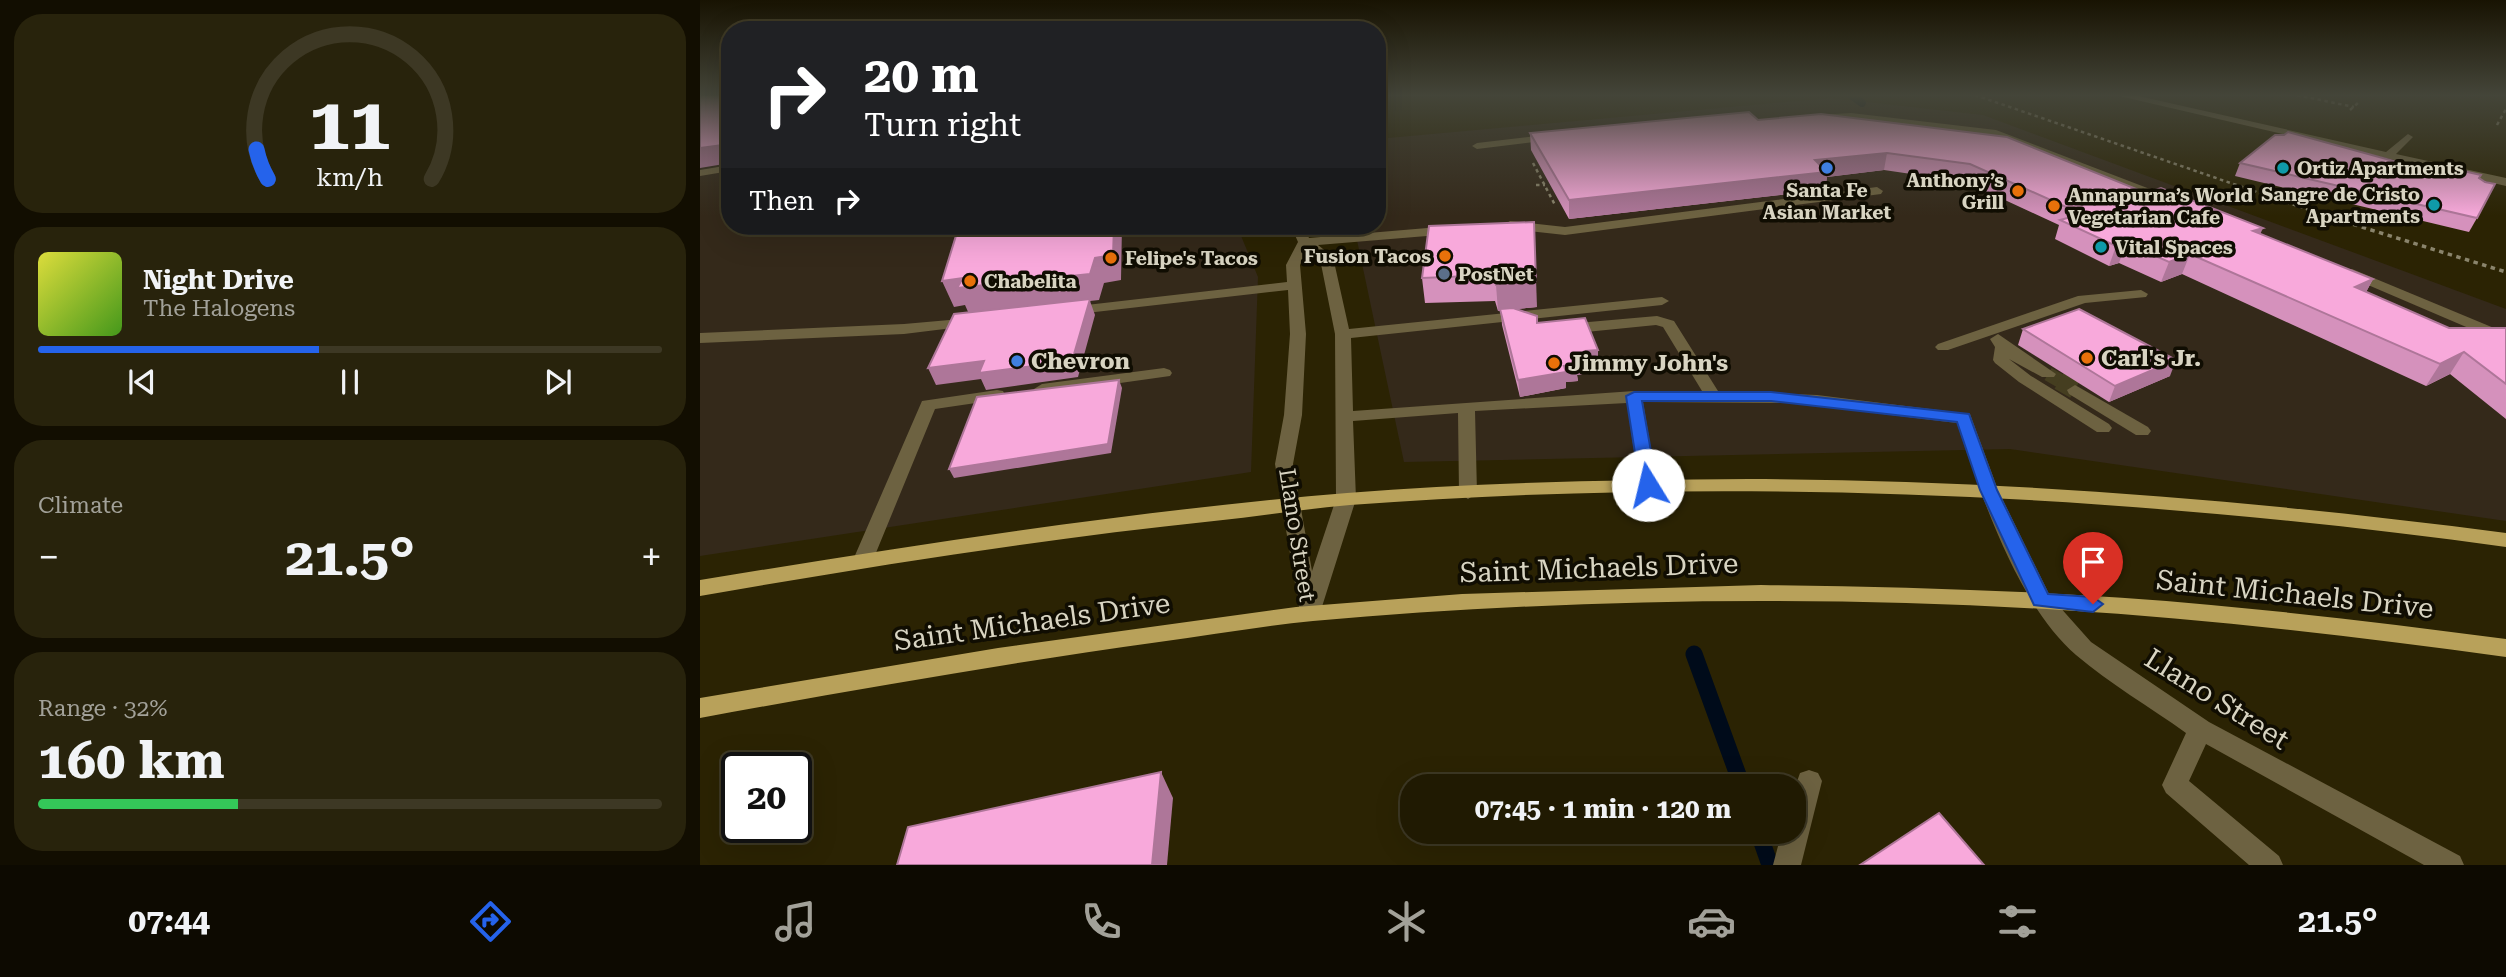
<!DOCTYPE html>
<html lang="en">
<head>
<meta charset="utf-8">
<style>
  :root { --surface:#201a02; --page:#28230c; --text:#f1f3f6; --muted:#a2a199; --line:#3d3824; --accent:#2563eb }
  body { margin:0; font-family:"Roboto Serif",serif; background:var(--page); color:var(--text); height:100vh; display:flex; flex-direction:column; font-size:26px; white-space:nowrap }
  * { box-sizing:border-box; margin:0 }
  p { font-size:23px; color:var(--muted) }
  .icon { flex:none; width:38px; height:38px; fill:none; stroke:currentColor; stroke-width:2; stroke-linecap:round; stroke-linejoin:round }
  .map { position:relative; flex:1; overflow:hidden }
  .drawer { display:flex; flex-direction:column; gap:14px; padding:14px; background:#120e01; width:700px }
  .drawer>* { flex:none }
  .banner { position:absolute; left:21px; top:21px; width:665px; height:214px; border-radius:28px; box-shadow:0 7px 28px #0002,0 0 0 2px var(--line); background:#202124; color:#fff; overflow:hidden }
  .speed { position:absolute; left:21px; top:752px; display:flex; gap:14px; font-size:35px; font-weight:700; text-align:center }
  .speed>* { display:grid; place-content:center; width:91px; height:91px; border-radius:50%; background:var(--surface); box-shadow:0 7px 28px #0002,0 0 0 2px var(--line); line-height:1 }
  .speed .limit { border:4px solid #111; border-radius:10px; background:#fff; color:#111 }
  .pin { position:absolute; display:grid; place-items:center; width:60px; height:60px; color:#fff; margin:-72px -30px; border-radius:50% 50% 50% 0; rotate:-45deg; box-shadow:0 0 7px #0007 }
  .pin .icon { rotate:45deg }
  .me { position:absolute; width:77px; margin:-38px; rotate:351deg; stroke-linejoin:round; filter:drop-shadow(0 0 5px #0008) }
  .turn { display:flex; align-items:center; gap:24px; height:147px; padding:0 28px; font-size:32px }
  .turn .icon { width:91px; height:91px; stroke-width:2.5 }
  .turn b { display:block; font-size:49px; line-height:60px }
  .then { display:flex; align-items:center; height:66px; padding:0 28px; background:#0003; gap:14px; font-size:26px }
  .big { font-size:52px; font-weight:700; line-height:1.1 }
  .drawer .card { flex:1; display:flex; flex-direction:column; justify-content:center; gap:10px; min-width:0; padding:0 24px; border-radius:28px; background:var(--page) }
  .drawer .dial { align-items:center; gap:0 }
  .dial svg { height:182px; overflow:visible; fill:none; stroke:var(--line); stroke-width:7; stroke-linecap:round; text-anchor:middle }
  .dial text { fill:var(--text); stroke:none }
  .song { display:flex; align-items:center; gap:21px }
  .cover { width:84px; height:84px; border-radius:10px; background:linear-gradient(135deg,hsl(60 70% 55%),hsl(100 70% 35%)) }
  .played { height:7px; border-radius:4px; background:linear-gradient(90deg,var(--accent) 45%,var(--line) 45%) }
  .keys { display:flex; justify-content:space-around; direction:ltr }
  .heat { display:flex; justify-content:space-between; align-items:center; font-size:38px; direction:ltr }
  .charge { height:10px; border-radius:5px; background:linear-gradient(90deg,#34c759 32%,var(--line) 0) }
  .trip { position:absolute; left:700px; top:774px; width:406px; height:70px; border-radius:28px; background:var(--surface); box-shadow:0 7px 28px #0002,0 0 0 2px var(--line); font-weight:700; line-height:70px; text-align:center }
  .dock { display:flex; height:112px; justify-content:space-around; align-items:center; background:#0d0a01; color:var(--muted) }
  .dock .icon { width:49px; height:49px }
  .dock .current { color:var(--accent) }
  .dock b { font-size:32px; color:var(--text) }
  main { display:flex; flex:1; min-height:0 }
  .map>svg:first-child { display:block }
</style>
</head>
<body>
<main>
<section class="drawer">
<div class="card dial"><svg viewBox="0 0 100 80">
<path d="M14 69A42 42 0 1 1 86 69"/>
<path d="M14 69A42 42 0 0 1 9 56" stroke="#2563eb"/>
<text x="50" y="56" font-size="32" font-weight="700">11</text>
<text x="50" y="72" font-size="11">km/h</text>
</svg></div>
<div class="card">
<div class="song"><i class="cover"></i><div><b>Night Drive</b><p>The Halogens</p></div></div>
<div class="played"></div>
<div class="keys"><svg class="icon" aria-label="previous" viewBox="0 0 24 24"><path d="M18 5L8 12l10 7zM5 5v14"/></svg><svg class="icon" aria-label="pause" viewBox="0 0 24 24"><path d="M8 5v14M16 5v14"/></svg><svg class="icon" aria-label="next" viewBox="0 0 24 24"><path d="M6 5l10 7-10 7zM19 5v14"/></svg></div>
</div>
<div class="card"><p>Climate</p>
<div class="heat"><a>−</a><b class="big">21.5°</b><a>+</a></div>
</div>
<div class="card"><p>Range · 32%</p><b class="big">160 km</b><div class="charge"></div></div>
</section>
<div class="map">
<svg width="1806" height="865" viewBox="0 0 1806 865">
  <rect width="100%" height="100%" fill="#2b2303"/>
  <g fill="#34291a">
    <path d="M0,95h30v131h507l21,51 -7,195 -551,84z"/>
    <path d="M1131,98l152,17 523,194v212l-496,-72 -606,13 -50,-236h23v-87z"/>
  </g>
  <g fill="none" stroke-linecap="round" stroke-linejoin="round">
    <path stroke="#000b1a" stroke-width="8" d="M1151,95l11,8"/>
    <g stroke="#000b1a" stroke-width="17">
      <path d="M994,654l48,132"/>
      <path d="M1058,831l12,34"/>
    </g>
    <path stroke="#453e20" stroke-width="14" stroke-dasharray="14 7" stroke-linecap="butt" d="M1348,374l14,8"/>
    <path stroke="#453e20" stroke-width="18" stroke-dasharray="18 10" stroke-linecap="butt" d="M1359,381l16,9"/>
    <g stroke="#8a846c" stroke-width="2.5" stroke-dasharray="3.5 3.5" stroke-linecap="butt">
      <path d="M1275,95l366,126"/>
      <path d="M1597,95l57,12"/>
      <path d="M1650,110l9,-8"/>
      <path d="M1797,125l9,-16"/>
      <path d="M833,163l22,42"/>
      <path d="M836,185h9"/>
    </g>
    <path stroke="#8a846c" stroke-width="3.5" stroke-dasharray="4.5 4.5" stroke-linecap="butt" d="M1636,219l170,53"/>
    <g fill="#6d6241" fill-rule="evenodd">
      <path d="M1415,95h19l252,57 22,-18 5,3 -17,17 110,24v8z"/>
      <path d="M1151,113l145,17 180,69 -10,3 -176,-67 -139,-16 -32,2 -5,-3 5,-3z"/>
      <path d="M854,134l5,3 -1,2 -81,10 -5,-3 5,-3z"/>
      <path d="M30,165v6l-30,5v-6z"/>
      <path d="M1177,187l6,4 -2,3 -316,41 -55,-6 -6,-4 6,-4 55,6z"/>
      <path d="M591,226h12l6,12 142,-12 6,4 -6,4 -133,11 15,12 16,72 313,-32 7,4 -7,4 -311,33 2,73 281,-20h68l-39,-64 -7,-2 -90,9 -8,-5 8,-5 91,-8 17,5 44,70 99,4 153,19 28,76 52,106 41,46 118,80 251,134 4,9h-40l-218,-121 -17,37 90,75 4,9h-34l-83,-72 -4,-8 24,-52c-36,-26 -76,-49 -110,-78 -59,-51 -95,-160 -119,-232l-165,-20 -149,-1 14,83 -9,6 -9,-6 -12,-82 -152,8 2,82 -9,6 -9,-6 -1,-80 -105,8 3,78 -36,114 -3,6 -8,2 -8,-2 -26,-155 9,-49 6,-81 -2,-44 -219,25 -7,-4 7,-4 218,-25 -1,-17 12,-23zM607,250l13,9 15,75 1,165 -24,72 -19,-107 9,-49 4,-81 -6,-69z"/>
      <path d="M1652,269l154,64v11l-159,-68v-6z"/>
      <path d="M1441,290l7,4 -2,3 -61,6 -137,47h-10l-3,-3 3,-3 140,-48z"/>
      <path d="M272,318l7,4 -2,3 -73,9 -204,9v-10l204,-9z"/>
      <path d="M1298,334l58,40 -2,3h-12l-33,-18 22,17 78,48 3,4 -3,4h-12l-78,-50 -24,-19 -2,-3 2,-13 -5,-8z"/>
      <path d="M464,368l6,2 2,3 -2,3 -128,18 -8,-5 8,-5z"/>
      <path d="M1375,385l73,42 3,4 -3,4h-12l-67,-41 -2,-4z"/>
      <path d="M297,390l6,1 2,4 -2,4 -68,10 -62,151 -3,5h-14l-3,-5 69,-159z"/>
      <path d="M1109,770l9,3 4,8 -21,84h-28l9,-34h12v-41l6,-17z"/>
    </g>
    <g fill="#b8a15a" fill-rule="evenodd">
      <path d="M1049,479c254,1 505,21 757,54v14c-386,-53 -767,-71 -1156,-42 -45,4 -90,11 -136,16 -172,18 -343,45 -514,75v-16c214,-35 430,-69 647,-87 133,-11 268,-13 402,-14z"/>
      <path d="M1061,585c151,2 301,6 450,20 99,9 197,21 295,34v18c-148,-20 -296,-38 -445,-47 -249,-15 -499,-11 -748,11 -51,5 -102,14 -154,21 -153,21 -306,48 -459,76v-20l298,-50 298,-41 166,-13z"/>
    </g>
  </g>
  <g fill="#d591bc">
    <path d="M1058,120l388,73 114,41 113,45 -7,13 83,36h57v91l-56,-45 -24,12 -244,-112 -21,8 -42,-19 -10,3 -54,-27 4,-14 -93,-43 -82,-12 -57,7 -2,13 -256,29 -38,-69 -1,-17z"/>
    <path d="M1540,163h161l78,15 -2,40 -8,14 -234,-56z"/>
    <path d="M729,226l108,81 -21,2 21,14 61,27v16l-10,1v6l-11,2 1,6 -12,1v6l-46,9 -18,-72 -1,-14h-3l-3,-10 -70,2 -3,-25z"/>
    <path d="M1323,329l147,47 -61,26 -91,-57z"/>
  </g>
  <g fill="#ae7699">
    <path d="M30,144v19l-30,5v-20z"/>
    <path d="M1187,153l-3,17 -57,7 -2,13 -256,29v-19l246,-40z"/>
    <path d="M834,222l3,85 -39,4 -2,-26z"/>
    <path d="M414,226h8l-1,54 -17,3 -5,17 -9,1 5,14 -17,62 -92,13 -5,-11 -45,6 -8,-17 41,-54 -4,-9 -11,2 -12,-26z"/>
    <path d="M1563,228l-9,20 -1,-17z"/>
    <path d="M1426,243l-7,20 -10,3 7,-20z"/>
    <path d="M1490,254l-8,20 -21,8 8,-20z"/>
    <path d="M1673,279l-11,21 -7,-13z"/>
    <path d="M898,350v16l-10,1v6l-11,2 1,6 -12,1v6l-46,9 -2,-17 57,-21 11,-8z"/>
    <path d="M1764,352l-14,22 -24,12 14,-22z"/>
    <path d="M1476,360l-6,16 -61,26 6,-16z"/>
    <path d="M419,380l3,8 -11,65 -157,25 -5,-9z"/>
    <path d="M461,772l12,26 -6,67h-15z"/>
  </g>
  <g fill="#f8a9db" stroke="#ae7699" stroke-width="2">
    <path d="M0,95h30v49l-30,4z"/>
    <path d="M1049,112l9,8 63,-6 186,23 139,56 15,-5 102,40 -10,3 120,48 -18,8 94,41h57v56l-42,-32 -24,12 -250,-110 -21,8 -43,-19 -10,3 -56,-26 22,-6 -112,-50 -83,-11 -72,7 12,12 -258,28 -39,-67z"/>
    <path d="M1588,132l113,31 28,6 3,-5 49,11 -2,3 6,4 10,2 -18,34 -237,-55 35,-28h9z"/>
    <path d="M834,222l2,59 -40,4 -2,-10 -72,3 7,-52z"/>
    <path d="M259,226h155l-1,29 -18,3 -5,16 -133,14 6,-10 -21,3z"/>
    <path d="M390,299l-18,62 -93,12 5,-12 -56,7 26,-54z"/>
    <path d="M813,308l24,8v7l48,-5 13,32 -12,1 2,6 -13,2 2,6 -13,1 2,6 -48,8 -18,-71z"/>
    <path d="M1379,309l97,51 -61,26 -92,-57z"/>
    <path d="M419,380l-11,64 -159,25 28,-72z"/>
    <path d="M461,772l-9,93h-255l11,-38z"/>
    <path d="M1239,813l45,52h-124z"/>
  </g>
  <linearGradient id="sky" x2="0" y2="1"><stop stop-color="#181302"/><stop offset="0.44" stop-color="#444539"/><stop offset="1" stop-color="#444539" stop-opacity="0"/></linearGradient>
  <rect width="1806" height="216" fill="url(#sky)"/>
  <path fill="#2563eb" stroke="#184099" stroke-width="2" d="M934,392h137l198,22 28,76 51,104 45,3 10,7 -10,8 -59,-7 -54,-115 -23,-68 -186,-21h-129l15,84 -9,6 -8,-6 -14,-89z"/>
  <g fill="#3f7fe0" stroke="#100d02" stroke-width="2.5">
    <circle cx="1127" cy="168" r="7"/>
    <circle cx="317" cy="361" r="7"/>
  </g>
  <g fill="#0f9aa8" stroke="#100d02" stroke-width="2.5">
    <circle cx="1583" cy="168" r="7"/>
    <circle cx="1734" cy="205" r="7"/>
    <circle cx="1401" cy="247" r="7"/>
  </g>
  <g fill="#e8710a" stroke="#100d02" stroke-width="2.5">
    <circle cx="1318" cy="191" r="7"/>
    <circle cx="1354" cy="206" r="7"/>
    <circle cx="745" cy="256" r="7"/>
    <circle cx="411" cy="258" r="7"/>
    <circle cx="270" cy="281" r="7"/>
    <circle cx="1387" cy="358" r="7"/>
    <circle cx="854" cy="363" r="7"/>
  </g>
  <circle fill="#5c6f8a" stroke="#100d02" stroke-width="2.5" cx="744" cy="274" r="7"/>
  <g text-anchor="middle" dominant-baseline="central" stroke-width="7" stroke-linejoin="round" paint-order="stroke">
    <g font-size="19" font-weight="bold" fill="#d8d4c2" stroke="#100d02" text-anchor="start">
      <text x="1597" y="168">Ortiz Apartments</text>
      <text x="1304" y="180" text-anchor="end">Anthony’s<tspan x="1304" dy="22">Grill</tspan></text>
      <text x="1127" y="190" text-anchor="middle">Santa Fe<tspan x="1127" dy="22">Asian Market</tspan></text>
      <text x="1720" y="194" text-anchor="end">Sangre de Cristo<tspan x="1720" dy="22">Apartments</tspan></text>
      <text x="1368" y="195">Annapurna’s World<tspan x="1368" dy="22">Vegetarian Cafe</tspan></text>
      <text x="1415" y="247">Vital Spaces</text>
      <text x="731" y="256" text-anchor="end">Fusion Tacos</text>
      <text x="425" y="258">Felipe's Tacos</text>
      <text x="758" y="274">PostNet</text>
      <text x="284" y="281">Chabelita</text>
    </g>
    <g font-size="23" font-weight="bold" fill="#d8d4c2" stroke="#100d02" text-anchor="start">
      <text x="1401" y="358">Carl's Jr.</text>
      <text x="331" y="361">Chevron</text>
      <text x="868" y="363">Jimmy John's</text>
    </g>
    <g font-size="23" fill="#d8d4c2" stroke="#100d02">
      <text transform="translate(597 535) rotate(81)">Llano Street</text>
    </g>
    <g font-size="28" fill="#d8d4c2" stroke="#100d02">
      <text transform="translate(899 568) rotate(-2)">Saint Michaels Drive</text>
      <text transform="translate(1595 594) rotate(6)">Saint Michaels Drive</text>
      <text transform="translate(332 622) rotate(-8)">Saint Michaels Drive</text>
      <text transform="translate(1517 699) rotate(32)">Llano Street</text>
    </g>
  </g>
</svg>
<div class="speed"><div class="limit">20</div></div>
<div class="pin" style="left:1393px;top:604px;background:#d93025"><svg class="icon" aria-label="arrive" viewBox="0 0 24 24"><path d="M6 21V4h12l-3 4 3 4H6"/></svg></div>
<svg class="me" style="left:948px;top:485px" viewBox="-20 -20 40 40"><circle r="19" fill="#fff"/><path d="M0-13L10 11 0 6-10 11z" fill="#2563eb"/></svg>
<div class="trip">07:45 · 1 min · 120 m</div>
<div class="banner">
<div class="turn"><svg class="icon" aria-label="right" viewBox="0 0 24 24"><path d="M7 20v-9h11M14 6l5 5-5 5"/></svg><div><b>20 m</b>Turn right</div></div>
<div class="then">Then<svg class="icon" aria-label="right" viewBox="0 0 24 24"><path d="M7 20v-9h11M14 6l5 5-5 5"/></svg></div>
</div>
</div>
</main>
<nav class="dock">
<b>07:44</b>
<svg class="icon current" aria-label="directions" viewBox="0 0 24 24"><path d="M12 3l9 9-9 9-9-9zM9 14v-3h6M13 9l2 2-2 2"/></svg>
<svg class="icon" aria-label="music" viewBox="0 0 24 24"><path d="M9 18V5l10-2v13"/><circle cx="6" cy="18" r="3"/><circle cx="16" cy="16" r="3"/></svg>
<svg class="icon" aria-label="phone" viewBox="0 0 24 24"><path d="M5 4h4l2 5-3 2q2 4 5 5l2-3 5 2v4C11 20 4 13 5 4z"/></svg>
<svg class="icon" aria-label="climate" viewBox="0 0 24 24"><path d="M12 3v18M4 7l16 10M4 17L20 7"/></svg>
<svg class="icon" aria-label="car" viewBox="0 0 24 24"><path d="M5 17H2v-5l4-1 3-4h7l3 4 3 1v5h-3M9 17h6M6 11h13"/><circle cx="7" cy="17" r="2"/><circle cx="17" cy="17" r="2"/></svg>
<svg class="icon" aria-label="filters" viewBox="0 0 24 24"><path d="M4 7h16M4 17h16"/><circle cx="9" cy="7" r="2"/><circle cx="15" cy="17" r="2"/></svg>
<b>21.5°</b>
</nav>
</body>
</html>
